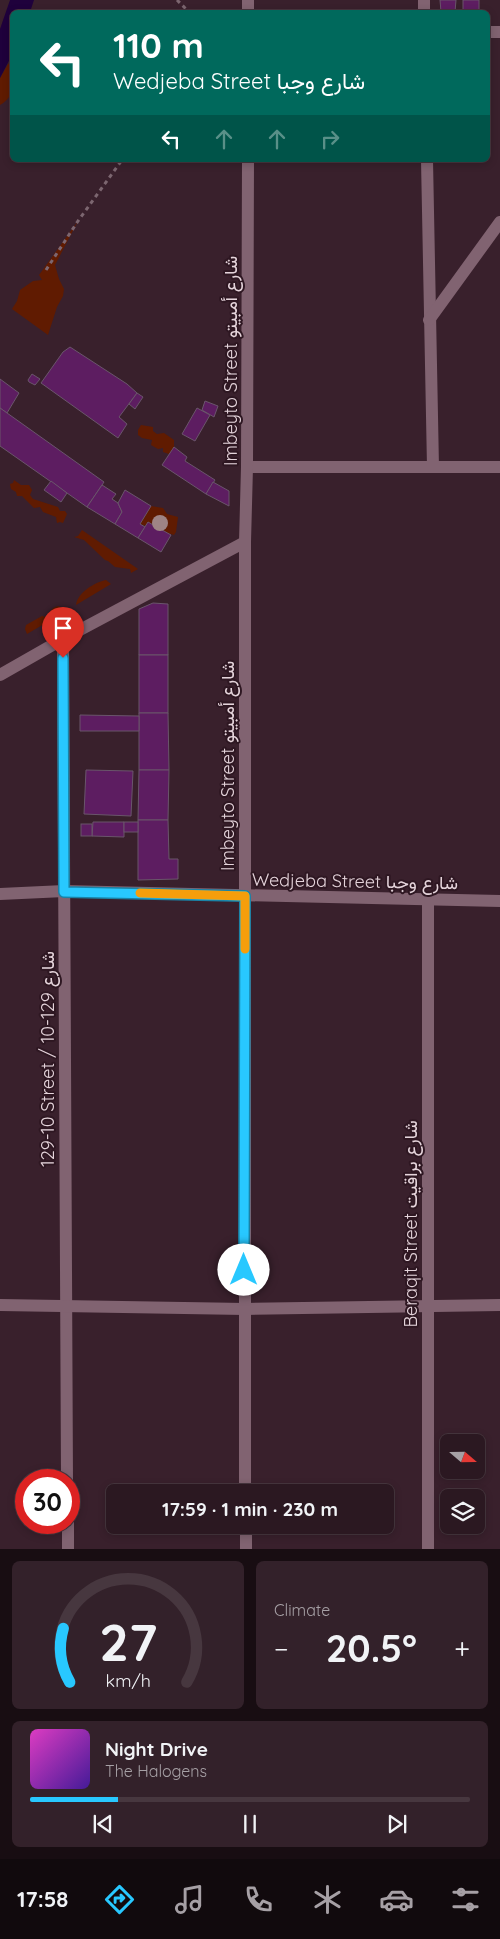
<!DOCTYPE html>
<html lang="en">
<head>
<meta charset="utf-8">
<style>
  :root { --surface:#2b1821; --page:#33212a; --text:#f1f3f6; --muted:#a6a0a5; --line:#47373f; --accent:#28c8ff }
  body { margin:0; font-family:Quicksand,Vazirmatn,sans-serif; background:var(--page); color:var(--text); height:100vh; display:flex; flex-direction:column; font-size:19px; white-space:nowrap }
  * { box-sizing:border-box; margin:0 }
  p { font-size:16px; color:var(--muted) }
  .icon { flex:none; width:28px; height:28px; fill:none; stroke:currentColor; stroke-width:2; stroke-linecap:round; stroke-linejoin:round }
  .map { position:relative; height:1549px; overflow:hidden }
  .drawer { display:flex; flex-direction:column; gap:12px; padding:12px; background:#180d12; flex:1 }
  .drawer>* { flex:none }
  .hud { position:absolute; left:10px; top:10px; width:480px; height:152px; border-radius:8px; box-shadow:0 2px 8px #0003,0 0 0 1px var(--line); background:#00695c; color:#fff; overflow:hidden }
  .needle { width:32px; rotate:110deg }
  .fabs { position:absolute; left:440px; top:1434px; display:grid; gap:10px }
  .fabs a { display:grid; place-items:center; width:45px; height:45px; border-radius:8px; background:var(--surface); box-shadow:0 2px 8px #0003,0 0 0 1px var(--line); font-size:25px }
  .speed { position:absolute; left:15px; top:1469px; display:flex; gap:10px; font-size:25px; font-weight:700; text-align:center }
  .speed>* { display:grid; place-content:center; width:65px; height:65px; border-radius:50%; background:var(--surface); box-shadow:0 2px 8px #0003,0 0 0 1px var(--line); line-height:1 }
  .speed .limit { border:8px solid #d22; background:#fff; color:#111 }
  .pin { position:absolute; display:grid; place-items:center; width:42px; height:42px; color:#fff; margin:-51px -21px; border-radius:50% 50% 50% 0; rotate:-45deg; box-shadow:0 0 5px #0007 }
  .pin .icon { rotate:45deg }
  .me { position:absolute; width:55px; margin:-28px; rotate:0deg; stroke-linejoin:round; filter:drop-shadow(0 0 4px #0008) }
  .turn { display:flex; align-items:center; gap:18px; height:105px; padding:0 20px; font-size:22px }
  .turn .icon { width:65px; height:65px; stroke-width:2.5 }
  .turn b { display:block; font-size:35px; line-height:42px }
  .lanes { display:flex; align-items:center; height:48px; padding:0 20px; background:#0003; justify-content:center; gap:25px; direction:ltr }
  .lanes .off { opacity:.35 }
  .big { font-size:38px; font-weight:800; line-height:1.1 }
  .drawer .widget { flex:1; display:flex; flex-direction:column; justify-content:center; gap:8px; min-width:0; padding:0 18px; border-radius:8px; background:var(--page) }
  .drawer .dial { align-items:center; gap:0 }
  .dial svg { height:130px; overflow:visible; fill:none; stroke:var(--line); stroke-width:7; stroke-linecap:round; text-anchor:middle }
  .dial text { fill:var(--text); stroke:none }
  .song { display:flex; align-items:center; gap:15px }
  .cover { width:60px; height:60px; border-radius:8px; background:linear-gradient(135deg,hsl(310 70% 55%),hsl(260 70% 35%)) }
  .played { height:5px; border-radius:2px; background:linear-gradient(90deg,var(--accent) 20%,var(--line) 20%) }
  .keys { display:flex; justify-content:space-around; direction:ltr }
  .heat { display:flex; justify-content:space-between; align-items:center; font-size:28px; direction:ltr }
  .drawer .tiles { flex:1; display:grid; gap:12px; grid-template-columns:1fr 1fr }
  .widget:last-child { grid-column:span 2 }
  .trip { position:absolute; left:106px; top:1484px; width:288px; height:50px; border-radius:8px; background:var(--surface); box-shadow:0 2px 8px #0003,0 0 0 1px var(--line); font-weight:800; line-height:50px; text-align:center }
  .tabs { display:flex; height:80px; justify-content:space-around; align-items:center; background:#110a0d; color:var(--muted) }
  .tabs .icon { width:35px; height:35px }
  .tabs .current { color:var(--accent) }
  .tabs b { font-size:22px; color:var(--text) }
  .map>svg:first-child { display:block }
</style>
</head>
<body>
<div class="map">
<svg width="500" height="1549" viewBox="0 0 500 1549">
  <rect width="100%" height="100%" fill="#39202c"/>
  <g fill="#601b01">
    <path d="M12,63c0,17 5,33 -12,42v-27l8,-14z"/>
    <path d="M78,221l-23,44 4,14 5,10 -1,7 -6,11 -9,28 -36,-26 5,-8 3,-11 13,-9 9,-1 -3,-5z"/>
    <path d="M141,425l12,2v4l4,3 7,-1 10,7v7l-5,7 -6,-2v-4l-5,1 -7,-4 1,-5 -10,-2 -4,-3v-5z"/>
    <path d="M14,480l7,5h8l3,5 -2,5 3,4 25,8 2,4h5l2,3 -4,9 -3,-1 -3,1 -1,-6 -13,-5 -3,-5 -6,1 -12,-12h-5l-1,-4 -5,-3 -1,-5 3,-1z"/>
    <path d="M151,506l12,2 4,6 11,3 -2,15 -2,3 -34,-11 -1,-5 7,-11z"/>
    <path d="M82,530l56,39 -7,4 -1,-4 -15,-2 -7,-6 -3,-1 -21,-20 -10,-3 4,-1z"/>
    <path d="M106,580l5,4 -35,21c1,-12 19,-23 30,-25z"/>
    <path d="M58,606l10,4 -41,24 -2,-5 1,-4 16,-9 4,1 7,-9z"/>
  </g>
  <path fill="#1f013c" d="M10,0h24l-4,12h-18v43l-12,23v-49z"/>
  <g fill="#5d1d61" stroke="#6a556b">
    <path d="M440,0h16l-1,12h-14z"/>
    <rect x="463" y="0" width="16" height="12"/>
    <path d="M70,347l57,37 10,9 -18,24 8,7 -9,14 -77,-55 22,-31z"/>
    <path d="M32,374l8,5 -5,6 -6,-3 -1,-2z"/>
    <path d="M0,379l19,14 -12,20 -7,-5z"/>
    <path d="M137,393l6,4 -8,12 -6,-5z"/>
    <path d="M205,401l13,5 -4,11 -12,-7z"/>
    <path d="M0,408l104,74 -17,25 -87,-61z"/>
    <path d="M197,408l13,7 -15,26 -13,-7z"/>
    <path d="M174,447l13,10 -2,4 30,19 -9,14 -44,-29z"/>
    <path d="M51,481l16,12 -6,9 -17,-12z"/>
    <path d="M213,482l16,9v15l-23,-12z"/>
    <path d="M102,485l14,9 -4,5 6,4 4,9 -7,12 -28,-17z"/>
    <path d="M125,490l26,16 -11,18 5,3 -7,11 -23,-14 7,-12 -4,-9z"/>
    <path d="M148,522l23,13 -10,17 -23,-14z"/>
    <path d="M153,603l15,1v51h-29v-46z"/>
    <rect x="139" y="655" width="29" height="58"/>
    <path d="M139,713h29l1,57h-30z"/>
    <path d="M80,715l59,1v15h-59z"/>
    <path d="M86,770l47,1 -2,45 -47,-2z"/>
    <path d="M139,770h30l-1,50h-30z"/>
    <path d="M138,820h30l1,39h9v20l-40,1z"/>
    <path d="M93,822h31v15l-32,-1z"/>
    <rect x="124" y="822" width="14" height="10"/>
    <rect x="81" y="824" width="11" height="12"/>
  </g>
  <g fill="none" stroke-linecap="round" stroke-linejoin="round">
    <g stroke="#7c6670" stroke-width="3" stroke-dasharray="4 4" stroke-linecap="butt">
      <path d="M177,0l12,12"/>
      <path d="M46,270l32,-49 44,-61"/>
    </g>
    <g stroke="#816371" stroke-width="12">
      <path d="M424,0v12"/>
      <path d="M248,12v-12"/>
      <path d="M488,32h12"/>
      <path d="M427,160l6,307"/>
      <path d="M429,320l71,-98"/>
      <path d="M247,467h253"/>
      <path d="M63,639l4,841"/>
      <path d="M0,675l63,-36 182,-97"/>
      <path d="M0,894l64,-3 436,10"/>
      <path d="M0,1305l245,4 255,-4"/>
      <path d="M245,1492v-950l2,-75 1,-307"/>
      <path d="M68,1522v27"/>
      <path d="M246,1525v24"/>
      <path d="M428,1549v-649"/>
    </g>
  </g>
  <circle fill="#9e8485" cx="160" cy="523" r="8"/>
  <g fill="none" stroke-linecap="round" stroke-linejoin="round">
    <g stroke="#1a82a6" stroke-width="12">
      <path id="route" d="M63,658l1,234 181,4 -1,374"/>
    </g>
    <use href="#route" stroke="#28c8ff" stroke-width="9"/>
    <path stroke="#f59e0b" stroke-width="9" d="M140,893l105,3v53"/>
  </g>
  <g text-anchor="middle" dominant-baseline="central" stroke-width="4" stroke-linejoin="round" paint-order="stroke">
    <g font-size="18" fill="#e5d4db" stroke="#2e1722">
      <text transform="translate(230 361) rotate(-90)">Imbeyto Street شارع أمبيتو</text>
      <text transform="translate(227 766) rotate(-90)">Imbeyto Street شارع أمبيتو</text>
      <text transform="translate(355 881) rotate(1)">Wedjeba Street شارع وجبا</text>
      <text transform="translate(47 1059) rotate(-90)">129-10 Street / شارع 129-10</text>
      <text transform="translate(410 1224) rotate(-90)">Beraqit Street شارع براقيت</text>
    </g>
  </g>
</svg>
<div class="fabs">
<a><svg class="needle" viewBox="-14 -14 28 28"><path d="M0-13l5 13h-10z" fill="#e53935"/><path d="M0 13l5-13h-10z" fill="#a6a0a5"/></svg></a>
<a><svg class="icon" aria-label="layers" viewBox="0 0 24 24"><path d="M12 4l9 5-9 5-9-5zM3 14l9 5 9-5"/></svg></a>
</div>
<div class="speed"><div class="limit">30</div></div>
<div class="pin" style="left:63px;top:658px;background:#d93025"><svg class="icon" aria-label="arrive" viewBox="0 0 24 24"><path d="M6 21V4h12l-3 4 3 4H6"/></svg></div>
<svg class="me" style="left:244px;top:1270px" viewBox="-20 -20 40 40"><circle r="19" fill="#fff"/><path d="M0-13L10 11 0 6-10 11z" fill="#28c8ff"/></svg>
<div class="trip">17:59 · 1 min · 230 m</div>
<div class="hud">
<div class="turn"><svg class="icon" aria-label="left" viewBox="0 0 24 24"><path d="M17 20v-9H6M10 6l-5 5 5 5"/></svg><div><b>110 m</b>Wedjeba Street شارع وجبا</div></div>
<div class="lanes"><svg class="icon" aria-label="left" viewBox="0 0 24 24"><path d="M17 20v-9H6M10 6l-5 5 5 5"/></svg><svg class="icon off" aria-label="ahead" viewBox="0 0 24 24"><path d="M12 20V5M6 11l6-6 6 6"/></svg><svg class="icon off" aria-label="ahead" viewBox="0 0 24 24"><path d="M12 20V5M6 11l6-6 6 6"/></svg><svg class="icon off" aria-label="right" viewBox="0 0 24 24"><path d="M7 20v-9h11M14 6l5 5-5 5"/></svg></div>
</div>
</div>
<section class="drawer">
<div class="tiles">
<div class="widget dial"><svg viewBox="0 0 100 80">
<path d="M14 69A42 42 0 1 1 86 69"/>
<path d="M14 69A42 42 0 0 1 10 36" stroke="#28c8ff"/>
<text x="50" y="56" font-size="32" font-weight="700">27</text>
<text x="50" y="72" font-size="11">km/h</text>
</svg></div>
<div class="widget"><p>Climate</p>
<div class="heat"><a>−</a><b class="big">20.5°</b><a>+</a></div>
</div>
<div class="widget">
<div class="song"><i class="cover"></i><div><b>Night Drive</b><p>The Halogens</p></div></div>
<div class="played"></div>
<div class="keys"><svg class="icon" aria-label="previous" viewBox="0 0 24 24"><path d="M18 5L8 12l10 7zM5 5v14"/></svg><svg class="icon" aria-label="pause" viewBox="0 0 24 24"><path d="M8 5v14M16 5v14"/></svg><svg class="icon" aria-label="next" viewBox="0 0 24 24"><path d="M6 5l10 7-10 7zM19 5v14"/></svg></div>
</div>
</div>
</section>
<nav class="tabs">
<b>17:58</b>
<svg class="icon current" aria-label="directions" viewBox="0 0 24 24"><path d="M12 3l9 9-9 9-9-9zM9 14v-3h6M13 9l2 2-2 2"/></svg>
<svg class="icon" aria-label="music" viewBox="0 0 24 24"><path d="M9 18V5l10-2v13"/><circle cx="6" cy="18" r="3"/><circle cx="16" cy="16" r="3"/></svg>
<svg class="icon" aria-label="phone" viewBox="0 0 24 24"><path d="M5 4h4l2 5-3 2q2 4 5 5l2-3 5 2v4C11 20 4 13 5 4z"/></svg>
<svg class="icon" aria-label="climate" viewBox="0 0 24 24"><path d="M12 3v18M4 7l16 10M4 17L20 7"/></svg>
<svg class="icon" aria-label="car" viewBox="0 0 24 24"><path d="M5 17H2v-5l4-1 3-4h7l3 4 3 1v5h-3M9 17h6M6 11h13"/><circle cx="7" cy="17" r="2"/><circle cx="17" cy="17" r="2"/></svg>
<svg class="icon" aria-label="filters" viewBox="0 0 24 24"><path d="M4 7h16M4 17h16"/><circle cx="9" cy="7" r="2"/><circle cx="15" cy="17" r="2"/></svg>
</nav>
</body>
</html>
